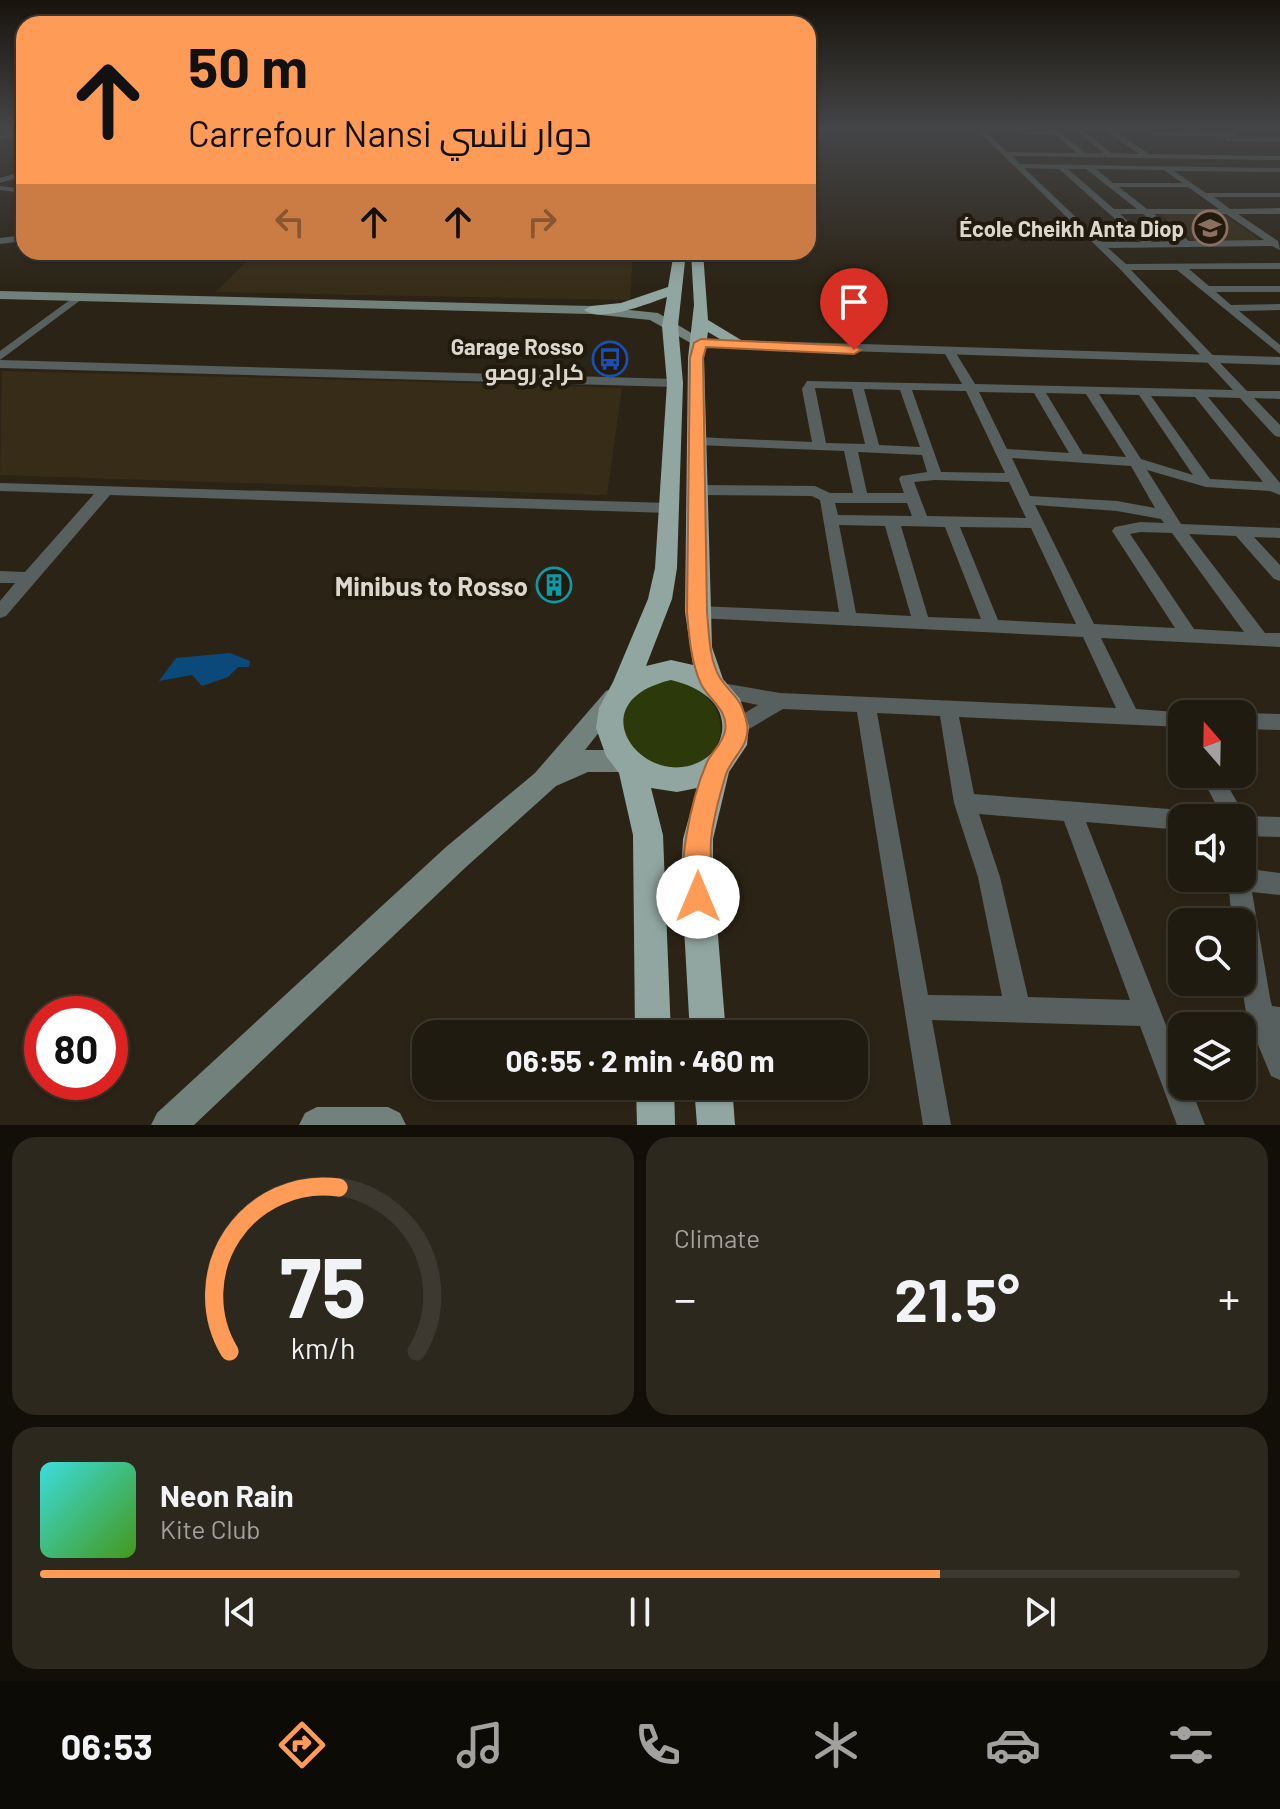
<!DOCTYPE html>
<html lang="en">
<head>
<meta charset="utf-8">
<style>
  :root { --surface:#201b10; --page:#2d281e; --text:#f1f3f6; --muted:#a2a19f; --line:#3d3930; --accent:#fe9c57 }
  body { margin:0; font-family:Barlow,Cairo,sans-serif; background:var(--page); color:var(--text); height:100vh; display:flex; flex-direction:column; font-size:30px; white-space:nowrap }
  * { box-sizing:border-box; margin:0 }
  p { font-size:26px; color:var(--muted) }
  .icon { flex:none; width:44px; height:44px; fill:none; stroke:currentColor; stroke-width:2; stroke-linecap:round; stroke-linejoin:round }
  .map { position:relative; height:1125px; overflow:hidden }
  .drawer { display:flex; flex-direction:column; gap:12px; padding:12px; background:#120f09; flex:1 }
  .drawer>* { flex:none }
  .hud { position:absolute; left:16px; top:16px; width:800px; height:244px; border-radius:24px; box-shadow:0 2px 6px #0004,0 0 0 2px var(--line); background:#fe9c57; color:#111; overflow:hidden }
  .needle { width:52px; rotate:340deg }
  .buttons { position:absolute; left:1168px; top:700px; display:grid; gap:16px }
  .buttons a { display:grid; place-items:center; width:88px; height:88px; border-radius:16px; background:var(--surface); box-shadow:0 2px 6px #0004,0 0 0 2px var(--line); font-size:40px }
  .speed { position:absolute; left:24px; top:996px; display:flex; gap:16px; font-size:40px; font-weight:700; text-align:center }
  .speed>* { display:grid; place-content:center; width:104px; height:104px; border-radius:50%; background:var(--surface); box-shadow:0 2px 6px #0004,0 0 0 2px var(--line); line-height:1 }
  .speed .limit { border:12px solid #d22; background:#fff; color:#111 }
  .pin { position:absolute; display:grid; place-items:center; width:68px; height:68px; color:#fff; margin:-82px -34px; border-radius:50% 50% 50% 0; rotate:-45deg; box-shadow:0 0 8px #0007 }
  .pin .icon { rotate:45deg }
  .me { position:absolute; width:88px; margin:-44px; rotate:0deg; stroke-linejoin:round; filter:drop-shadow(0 0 6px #0008) }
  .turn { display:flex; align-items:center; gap:28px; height:168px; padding:0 40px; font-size:36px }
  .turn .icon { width:104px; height:104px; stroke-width:2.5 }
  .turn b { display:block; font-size:56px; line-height:68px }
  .lanes { display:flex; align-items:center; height:76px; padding:0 40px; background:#0003; justify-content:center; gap:40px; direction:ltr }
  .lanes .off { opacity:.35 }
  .big { font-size:60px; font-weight:700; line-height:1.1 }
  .drawer .widget { flex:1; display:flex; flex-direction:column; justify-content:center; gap:12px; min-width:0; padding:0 28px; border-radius:24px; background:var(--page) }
  .drawer .dial { align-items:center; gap:0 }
  .dial svg { height:208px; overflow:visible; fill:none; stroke:var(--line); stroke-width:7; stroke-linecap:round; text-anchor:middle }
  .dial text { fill:var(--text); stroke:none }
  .song { display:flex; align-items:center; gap:24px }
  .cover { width:96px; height:96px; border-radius:12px; background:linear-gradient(135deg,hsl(180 70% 55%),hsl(100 70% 35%)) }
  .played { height:8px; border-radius:4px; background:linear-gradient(90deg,var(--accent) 75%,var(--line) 75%) }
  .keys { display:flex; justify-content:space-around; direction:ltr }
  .heat { display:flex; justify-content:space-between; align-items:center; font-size:44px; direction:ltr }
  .drawer .tiles { flex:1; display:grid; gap:12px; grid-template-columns:1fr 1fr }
  .widget:last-child { grid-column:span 2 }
  .trip { position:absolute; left:412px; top:1020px; width:456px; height:80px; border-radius:24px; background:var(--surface); box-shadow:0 2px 6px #0004,0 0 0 2px var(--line); font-weight:700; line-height:80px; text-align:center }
  .menu { display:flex; height:128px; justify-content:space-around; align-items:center; background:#0d0b06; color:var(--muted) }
  .menu .icon { width:56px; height:56px }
  .menu .on { color:var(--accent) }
  .menu b { font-size:36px; color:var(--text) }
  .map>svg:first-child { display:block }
</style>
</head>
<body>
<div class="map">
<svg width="1280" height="1125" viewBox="0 0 1280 1125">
  <rect width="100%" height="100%" fill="#2b2416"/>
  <g fill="#372c18">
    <path d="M1222,213l41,29 -66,2 -37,-30z"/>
    <path d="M256,252h377l-3,48 -414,-8z"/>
    <path d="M2,371l536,14 84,3 -15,107 -607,-20z"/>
  </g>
  <path fill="#2c390a" d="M666,679c79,9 66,102 -1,92 -12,-2 -25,-10 -35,-14l-15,-44 8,-14z"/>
  <path fill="#0c497b" d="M230,653l20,8 -1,6h-11l-10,10 -26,9 -10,-11 -33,6 17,-23z"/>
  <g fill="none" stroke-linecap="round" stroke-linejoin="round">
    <g fill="#57605e" fill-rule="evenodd">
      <path d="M24,128v4l-24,8v-4z"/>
      <path d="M975,128h7l25,24 70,1 -22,-18 -44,-2 39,-2 -3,-3h7l32,25h17l-29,-25h7l30,25 28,1 -37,-26h8l39,26 131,2v4l-268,-4 8,8 260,4v4l-106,-1 32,22h74v4h-66l16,12 50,-1v6h-42l40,27 2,9 -8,-4 -164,2 18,16 154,-1v6h-91l20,17h71v6h-64l15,13 49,-1v6l-41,1 41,34v9l-103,-84h-46l116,121h33v8l-26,-1 26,27v12l-5,-1 -35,-38 -32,-1 72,86v12l-10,-4 -64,-4 -59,-17 34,54 99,4v10l-26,-1 26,28v16l-6,-2 -38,-43 -47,-2 76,99h15v14l-179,-9 35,71 53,4 -7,1v13l-223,-10 15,77 208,16 8,3 2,5h-10v12l-96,-8 96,244v20h8l15,39h-28l-37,-99 -208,-6 19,105h-28l-66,-413 -74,-3 -46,27 -7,-2 -3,-6 3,-6 28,-17 -43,-9 -2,-5 2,-5 7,-3 58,10 336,15 -33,-71 -386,-19 -6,-2 -3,-4 3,-4 6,-2 142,6 -19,-112 -8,-4 -116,-1 -7,-5 7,-5 119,1 15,7h23l-9,-42 -148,-6 -7,-4 7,-4 116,5 -10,-53 5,-8 155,3 -18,-32 6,-3 4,1 21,34 258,6 -113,-121zM1024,168l35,1 82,73h-39zM1068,169h18l51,40h-23zM1096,169l68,1 18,13h-69zM1119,187h69l31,22h-72zM1120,214h23l35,27 -26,1zM1154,214h72l38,26 -75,1zM815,388l37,1 13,55 -39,-1zM864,389l36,1 20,57 -41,-2zM912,390l54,1 39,82 -64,-1zM979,392l55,1 35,60 -62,-4zM1046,393l40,1 40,63 -43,-3zM1099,394l40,1 54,80 -52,-16zM1151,396l44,1 68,85 -53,-3zM858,452l64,3 5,17 -26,4 -2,3 5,14h-37zM1012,458l119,8 24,42 -38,-7 -87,-5zM935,480l74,2 17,36 -99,-2 -13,-34zM835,503h72l5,13 -74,-1zM1035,505l82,6 44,8 3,4 -24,-1 -25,5 -3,4 63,97 -81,-4zM839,525l46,1 26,90 -55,-3zM901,526l44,1 36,92 -53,-2zM960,527l71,1 45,96 -78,-4zM1140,532l32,1 72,99 -50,-3 -64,-95zM877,713l63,3 14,87 24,74 24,119 -74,-1zM979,814l85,7 66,179 -102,-3 -28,-120z"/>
      <path d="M1153,132l82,1 3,2 -3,2 -84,-2z"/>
      <path d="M1227,138h53v4l-55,-1z"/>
      <path d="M24,171v5l-24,7v-5z"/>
      <path d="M0,186l24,3v4l-24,-3z"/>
      <path d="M24,235v6l-24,3v-6z"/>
      <path d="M78,294l4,1v4l-82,61 675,19 6,4 -6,4 -675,-19v-17z"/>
      <path d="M0,483l669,20 7,5 -7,5 -559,-18 -104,121 -6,2v-17l15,-18h-15v-12l25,1 69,-78 -94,-3z"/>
      <path d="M1242,713l38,1v16l-38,-1v-15h-3z"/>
      <path d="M1200,774h21l24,42 35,1v20l-38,-1v-18h-19z"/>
      <path d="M1242,868l38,5v22l-28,-3 18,106 2,8 8,1v73l-9,-4 -24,-58 -6,-36 1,-60h-10l-4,-43 14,-1z"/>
    </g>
    <path fill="#57605e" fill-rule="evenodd" d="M701,339l579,18v8l-584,-19v-6z"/>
    <g fill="#73817d" fill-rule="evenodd">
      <path d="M0,291l591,15 67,7 50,30 -12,3 -46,-26 -59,-6 -591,-15z"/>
      <path d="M614,688l8,3 4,7 -41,52h40l9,3 4,8 -4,8 -9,3h-37l-32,14 -90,81 -272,258h-43l6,-12 289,-266 89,-74 71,-82z"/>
      <path d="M317,1107h71l12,6 6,12h-107l6,-12z"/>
    </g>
    <g fill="#92a6a1" fill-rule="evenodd">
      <path d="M674,252h12l-8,74 5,57 -6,185 -5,31 -26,67 25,-6 22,5 -8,-53 3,-254 6,-53 -3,-53h12l5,68 43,26 -14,3 -29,-17 -4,26 8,289 11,32 17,20 9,27 -2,19 -18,27 -16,67v35l13,160h-36l-9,-160 2,-35 14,-51 -20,4 -26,-4 12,47 8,199h-36l-2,-199 -14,-62 -13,-17 -10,-28 3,-20 14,-26 35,-83 7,-31 12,-185 -5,-57 5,-29c-20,7 -66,26 -83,13l7,-4 30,-3 47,-16zM671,680c25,6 55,21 51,52 -2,8 -4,16 -11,22 -57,49 -142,-50 -40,-74z"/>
      <path d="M636,1086h38l1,39h-38z"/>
      <path d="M694,1086h38l3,39h-38z"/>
    </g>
  </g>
  <linearGradient id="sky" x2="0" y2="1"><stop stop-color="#18140c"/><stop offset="0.45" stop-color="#444547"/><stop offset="1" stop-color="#444547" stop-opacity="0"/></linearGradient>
  <rect width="1280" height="286" fill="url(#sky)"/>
  <path fill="#fe9c57" stroke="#a56539" stroke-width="2" d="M701,339l153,7 7,4 -7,4 -148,-7 -3,11 4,254c2,20 2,48 13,66 13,19 21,18 27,46 4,21 -15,33 -21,50 -6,20 -13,44 -15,66 -2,22 5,46 -4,67l-9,4 -10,-4c-14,-35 4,-110 19,-145 5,-11 15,-17 18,-31 4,-21 -16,-31 -24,-47 -10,-22 -12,-48 -14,-72l3,-254 4,-15z"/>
  <defs>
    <g id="school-ring" transform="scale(1.8)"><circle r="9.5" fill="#221b0d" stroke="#8d6e63" stroke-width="1.5"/><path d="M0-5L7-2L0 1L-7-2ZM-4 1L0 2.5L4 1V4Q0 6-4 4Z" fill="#8d6e63"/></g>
    <g id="bus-ring" transform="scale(1.8)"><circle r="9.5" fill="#221b0d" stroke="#1a4fb4" stroke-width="1.5"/><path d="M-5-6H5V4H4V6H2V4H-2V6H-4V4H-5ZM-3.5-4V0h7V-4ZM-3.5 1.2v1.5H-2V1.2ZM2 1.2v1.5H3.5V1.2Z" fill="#1a4fb4"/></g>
    <g id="building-ring" transform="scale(1.8)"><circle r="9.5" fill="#221b0d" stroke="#0f9aa8" stroke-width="1.5"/><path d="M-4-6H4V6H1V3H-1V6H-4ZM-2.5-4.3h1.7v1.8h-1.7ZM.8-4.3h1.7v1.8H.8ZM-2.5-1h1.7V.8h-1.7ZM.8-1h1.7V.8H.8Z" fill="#0f9aa8"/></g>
  </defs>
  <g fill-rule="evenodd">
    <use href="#school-ring" x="1210" y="228"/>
    <use href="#bus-ring" x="610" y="359"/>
    <use href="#building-ring" x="554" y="585"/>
  </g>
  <g text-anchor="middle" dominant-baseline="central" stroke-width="8" stroke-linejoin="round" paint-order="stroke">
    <g font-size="22" font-weight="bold" fill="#dcd7ce" stroke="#221b0d" text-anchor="end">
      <text x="1184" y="228">École Cheikh Anta Diop</text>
      <text x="584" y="346">Garage Rosso<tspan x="584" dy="25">كراج روصو</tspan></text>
    </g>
    <g font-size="26" font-weight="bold" fill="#dcd7ce" stroke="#221b0d" text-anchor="end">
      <text x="528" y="585">Minibus to Rosso</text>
    </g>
  </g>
</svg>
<div class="buttons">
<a><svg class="needle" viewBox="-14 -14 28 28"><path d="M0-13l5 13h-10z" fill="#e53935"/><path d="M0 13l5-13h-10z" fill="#a2a19f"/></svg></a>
<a><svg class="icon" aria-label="sound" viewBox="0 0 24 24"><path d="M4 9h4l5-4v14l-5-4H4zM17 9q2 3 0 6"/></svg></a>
<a><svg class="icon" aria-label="search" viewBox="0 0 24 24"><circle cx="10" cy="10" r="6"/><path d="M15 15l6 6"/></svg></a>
<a><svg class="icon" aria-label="layers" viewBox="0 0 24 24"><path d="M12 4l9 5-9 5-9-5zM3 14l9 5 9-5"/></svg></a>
</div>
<div class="speed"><div class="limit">80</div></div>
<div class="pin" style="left:854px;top:350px;background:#d93025"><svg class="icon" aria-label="arrive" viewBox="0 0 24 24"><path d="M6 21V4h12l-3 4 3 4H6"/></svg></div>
<svg class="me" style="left:698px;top:897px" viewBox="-20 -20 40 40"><circle r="19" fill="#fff"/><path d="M0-13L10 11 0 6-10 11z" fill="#fe9c57"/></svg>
<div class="trip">06:55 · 2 min · 460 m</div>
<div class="hud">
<div class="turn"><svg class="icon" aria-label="ahead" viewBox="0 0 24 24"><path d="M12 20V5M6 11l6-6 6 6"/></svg><div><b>50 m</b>Carrefour Nansi دوار نانسي</div></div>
<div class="lanes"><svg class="icon off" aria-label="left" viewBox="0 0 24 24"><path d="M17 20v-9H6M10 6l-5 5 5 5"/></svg><svg class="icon" aria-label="ahead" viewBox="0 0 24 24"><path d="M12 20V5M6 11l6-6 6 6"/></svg><svg class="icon" aria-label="ahead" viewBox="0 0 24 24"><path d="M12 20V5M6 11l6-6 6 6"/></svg><svg class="icon off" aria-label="right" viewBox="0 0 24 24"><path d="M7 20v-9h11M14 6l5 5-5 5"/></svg></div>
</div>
</div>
<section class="drawer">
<div class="tiles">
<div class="widget dial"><svg viewBox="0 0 100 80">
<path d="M14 69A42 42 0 1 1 86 69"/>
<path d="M14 69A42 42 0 0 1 56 6" stroke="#fe9c57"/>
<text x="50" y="56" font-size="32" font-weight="700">75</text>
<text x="50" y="72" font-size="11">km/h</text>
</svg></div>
<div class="widget"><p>Climate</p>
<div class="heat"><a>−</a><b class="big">21.5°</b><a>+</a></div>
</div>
<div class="widget">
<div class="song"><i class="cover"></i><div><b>Neon Rain</b><p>Kite Club</p></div></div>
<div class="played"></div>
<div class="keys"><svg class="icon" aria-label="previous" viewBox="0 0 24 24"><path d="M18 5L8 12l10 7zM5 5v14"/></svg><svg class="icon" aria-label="pause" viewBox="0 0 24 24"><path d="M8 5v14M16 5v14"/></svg><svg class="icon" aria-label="next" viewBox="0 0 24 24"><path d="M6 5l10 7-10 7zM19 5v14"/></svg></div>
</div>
</div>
</section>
<nav class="menu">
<b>06:53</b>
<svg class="icon on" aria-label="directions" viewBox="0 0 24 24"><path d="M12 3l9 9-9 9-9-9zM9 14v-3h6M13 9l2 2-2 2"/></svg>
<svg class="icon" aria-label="music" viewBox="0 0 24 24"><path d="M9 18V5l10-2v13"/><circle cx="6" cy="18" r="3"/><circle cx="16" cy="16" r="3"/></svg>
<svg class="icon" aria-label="phone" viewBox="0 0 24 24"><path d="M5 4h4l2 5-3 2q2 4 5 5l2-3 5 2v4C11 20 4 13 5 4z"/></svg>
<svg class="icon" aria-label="climate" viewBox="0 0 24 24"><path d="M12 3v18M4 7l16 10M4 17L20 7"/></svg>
<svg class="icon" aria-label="car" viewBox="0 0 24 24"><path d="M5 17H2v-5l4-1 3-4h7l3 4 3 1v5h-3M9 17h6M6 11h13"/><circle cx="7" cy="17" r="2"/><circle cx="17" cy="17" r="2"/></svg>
<svg class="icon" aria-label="filters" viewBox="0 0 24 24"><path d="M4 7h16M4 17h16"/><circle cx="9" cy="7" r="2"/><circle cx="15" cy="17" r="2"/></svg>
</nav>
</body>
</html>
